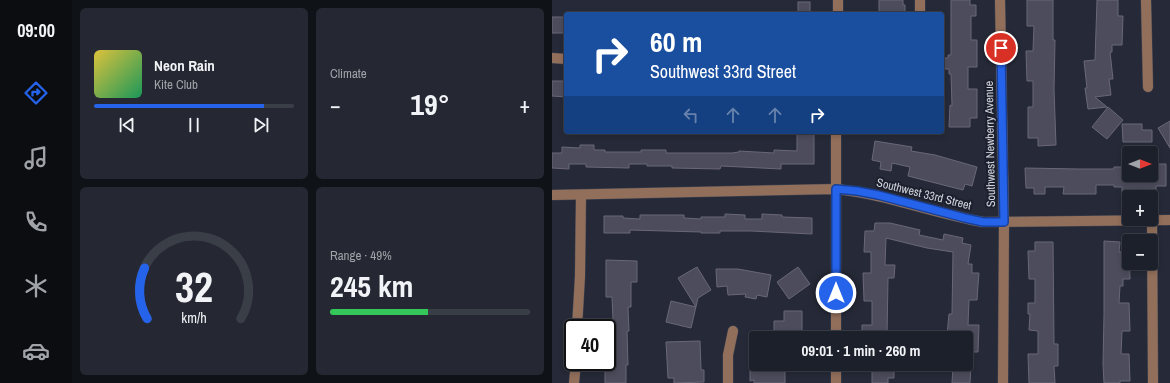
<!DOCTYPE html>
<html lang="en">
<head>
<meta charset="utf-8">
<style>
  :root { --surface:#1c202a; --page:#252832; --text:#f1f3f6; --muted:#a0a3a8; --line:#3a3e47; --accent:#2563eb }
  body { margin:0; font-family:"Archivo Narrow",sans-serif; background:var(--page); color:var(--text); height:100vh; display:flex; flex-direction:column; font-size:15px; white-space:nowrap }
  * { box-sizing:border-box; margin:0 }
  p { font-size:13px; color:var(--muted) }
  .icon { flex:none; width:22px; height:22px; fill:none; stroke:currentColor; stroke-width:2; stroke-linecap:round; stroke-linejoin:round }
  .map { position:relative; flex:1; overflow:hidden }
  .panel { display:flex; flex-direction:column; gap:8px; padding:8px; background:#0f1217; width:480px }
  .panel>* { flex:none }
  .hud { position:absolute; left:12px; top:12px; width:380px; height:122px; border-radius:4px; box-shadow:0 2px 6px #0003,0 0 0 1px var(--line); background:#1a4fa0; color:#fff; overflow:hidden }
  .needle { width:26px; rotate:90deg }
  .buttons { position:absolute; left:570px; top:146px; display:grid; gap:8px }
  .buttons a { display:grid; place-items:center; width:36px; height:36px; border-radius:4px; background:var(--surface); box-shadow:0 2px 6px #0003,0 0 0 1px var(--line); font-size:20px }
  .speed { position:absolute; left:12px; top:319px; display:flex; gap:8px; font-size:20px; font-weight:700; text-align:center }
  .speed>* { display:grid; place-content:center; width:52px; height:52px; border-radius:50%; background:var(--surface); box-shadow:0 2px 6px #0003,0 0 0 1px var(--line); line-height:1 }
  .speed .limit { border:2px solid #111; border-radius:6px; background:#fff; color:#111 }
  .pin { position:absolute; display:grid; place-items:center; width:34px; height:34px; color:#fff; margin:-17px; border:2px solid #fff; border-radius:50%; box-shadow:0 1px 4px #0007 }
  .me { position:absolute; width:44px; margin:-22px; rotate:0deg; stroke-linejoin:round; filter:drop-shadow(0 0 3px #0008) }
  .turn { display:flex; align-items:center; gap:14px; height:84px; padding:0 20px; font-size:18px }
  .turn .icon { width:52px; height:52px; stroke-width:2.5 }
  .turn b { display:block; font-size:28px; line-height:34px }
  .lanes { display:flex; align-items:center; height:38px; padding:0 20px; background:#0003; justify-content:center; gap:20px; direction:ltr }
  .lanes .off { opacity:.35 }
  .big { font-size:30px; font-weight:800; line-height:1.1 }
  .panel .tile { flex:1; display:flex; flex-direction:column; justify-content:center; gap:6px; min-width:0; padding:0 14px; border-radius:6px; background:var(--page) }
  .panel .dial { align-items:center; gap:0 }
  .dial svg { height:104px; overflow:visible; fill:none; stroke:var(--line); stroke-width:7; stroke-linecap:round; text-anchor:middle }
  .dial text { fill:var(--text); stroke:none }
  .song { display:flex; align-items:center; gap:12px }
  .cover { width:48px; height:48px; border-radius:6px; background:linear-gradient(135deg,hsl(50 70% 55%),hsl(150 70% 35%)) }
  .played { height:4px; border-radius:2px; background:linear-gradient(90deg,var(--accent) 85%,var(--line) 85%) }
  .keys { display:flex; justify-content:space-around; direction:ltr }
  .heat { display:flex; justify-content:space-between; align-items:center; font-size:22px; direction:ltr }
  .charge { height:6px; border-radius:3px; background:linear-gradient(90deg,#34c759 49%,var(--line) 0) }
  .panel .tiles { flex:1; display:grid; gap:8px; grid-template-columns:repeat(2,1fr) }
  .trip { position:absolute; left:197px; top:331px; width:224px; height:40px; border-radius:4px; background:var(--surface); box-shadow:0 2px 6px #0003,0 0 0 1px var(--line); font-weight:800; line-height:40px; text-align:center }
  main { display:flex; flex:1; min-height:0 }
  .tabs { display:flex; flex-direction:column; width:72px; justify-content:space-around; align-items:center; background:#0b0d11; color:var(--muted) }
  .tabs .icon { width:28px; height:28px }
  .tabs .on { color:var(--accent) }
  .tabs b { font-size:18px; color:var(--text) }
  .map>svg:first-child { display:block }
</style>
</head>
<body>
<main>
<nav class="tabs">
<b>09:00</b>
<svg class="icon on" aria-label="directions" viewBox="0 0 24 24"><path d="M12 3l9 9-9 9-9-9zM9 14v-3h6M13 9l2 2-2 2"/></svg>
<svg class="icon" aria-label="music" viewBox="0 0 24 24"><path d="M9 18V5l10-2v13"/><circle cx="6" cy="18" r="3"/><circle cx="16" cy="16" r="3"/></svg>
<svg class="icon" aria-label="phone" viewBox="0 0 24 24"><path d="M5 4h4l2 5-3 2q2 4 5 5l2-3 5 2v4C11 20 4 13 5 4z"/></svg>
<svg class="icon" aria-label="climate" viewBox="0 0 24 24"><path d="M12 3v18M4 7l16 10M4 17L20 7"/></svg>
<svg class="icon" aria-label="car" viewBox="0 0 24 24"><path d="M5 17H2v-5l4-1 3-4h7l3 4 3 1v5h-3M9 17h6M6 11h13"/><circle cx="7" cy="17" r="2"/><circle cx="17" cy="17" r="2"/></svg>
</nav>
<section class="panel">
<div class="tiles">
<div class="tile">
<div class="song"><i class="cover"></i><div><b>Neon Rain</b><p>Kite Club</p></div></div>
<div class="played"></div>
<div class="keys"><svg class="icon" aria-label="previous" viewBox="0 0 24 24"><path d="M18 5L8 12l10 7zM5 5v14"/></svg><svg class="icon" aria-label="pause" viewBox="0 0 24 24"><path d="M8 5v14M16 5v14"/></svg><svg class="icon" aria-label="next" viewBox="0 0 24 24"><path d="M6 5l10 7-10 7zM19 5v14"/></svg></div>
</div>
<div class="tile"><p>Climate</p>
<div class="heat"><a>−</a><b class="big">19°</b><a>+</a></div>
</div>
<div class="tile dial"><svg viewBox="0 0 100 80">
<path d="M14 69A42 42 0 1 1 86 69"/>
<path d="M14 69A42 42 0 0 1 12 30" stroke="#2563eb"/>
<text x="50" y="56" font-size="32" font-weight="700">32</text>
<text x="50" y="72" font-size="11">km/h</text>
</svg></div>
<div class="tile"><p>Range · 49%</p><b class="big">245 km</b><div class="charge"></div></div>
</div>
</section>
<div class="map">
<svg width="618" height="383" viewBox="0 0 618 383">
  <rect width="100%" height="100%" fill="#262a38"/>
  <g fill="#4d4c5c" stroke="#696778">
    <path d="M327,0h24v5h2v9h-26z"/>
    <path d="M399,0h19v5h6v11h-5v24h6v27h-9v22h9v29h-7v9h-21l1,-22 2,1 -1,-32h-2v-5h-6v-11h5v-3h3z"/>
    <path d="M475,0h26v40h2l-1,49 2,56 -18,1v-8h-10v-31h5v-26h-6l-1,-30h7l1,-25h-7z"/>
    <path d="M545,0h21v16h5l-1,29h-10v7h-2l3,27h-4l2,16 -16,2 12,10 -19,2 -3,-21h2l-3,-27 11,-1z"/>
    <rect x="246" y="2" width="12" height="12"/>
    <rect x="0" y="17" width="14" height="16"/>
    <path d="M0,81h14v16l-14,-1z"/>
    <path d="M556,107l15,13 -16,19 -15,-12z"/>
    <path d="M618,121v27l-12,-20z"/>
    <path d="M570,124h20v6h10v12h-29z"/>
    <path d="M245,134h17v30h-33v5l-60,-3 -1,3 -48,-1v-2h-25v-2h-18v4l-43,-1v-3h-17v5l-17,-1v-15h10v-6l18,1v-3h14v5h11v2h36v-2h25v3h66l7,-1v-1l35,2v-3l23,1z"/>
    <path d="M323,141l37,6 -1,4 24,4 42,12 -5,19 -7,-2 -2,6 -55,-14 2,-9 -18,-4 -1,8 -11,-2 1,-7 -9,-2z"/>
    <path d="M603,164h11v22h-10v8l-34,-1v-6h-8v-2h-18v9h-33l1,-7h-19v7h-11v-6h-8l-1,-20 54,1h35v-2h15v8h22v-6h5z"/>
    <path d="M173,214l20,1v4h17v-5l20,1v2l30,1v16l-61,-3h-31v2h-19v-1l-71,-2v3h-26v-17h19v2l17,1v-4h44v3l17,1v-2h24z"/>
    <path d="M323,223h15l30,7 -1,5 24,5 1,-6 19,4 -1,5 9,2 -3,19h4v9h7l-1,12 -1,15h-8l-1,25h11l-1,27h-12v-16h-19l2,-22h3l1,-62 -26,-4 -41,-10 -1,27h10l-1,13h-6l-1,58 -25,-1v-10h10v-24h-8l-1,-28h8v-21h-7l1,-21h9z"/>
    <path d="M552,241l16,1 -1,10h10l1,27h-7v7h-3l-1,17h10l1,28h-8l-1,23h8l1,27h-10v2h-16l-1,-19 1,-50z"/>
    <path d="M483,242h18l1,102h4v22h-4l1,17h-26l-1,-29h10v-23l-9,-1 1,-16h-2v-11h7v-24h-6l-1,-28h7z"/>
    <path d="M54,260l31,1v21h-6v25h-3l1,24h-2l1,34h-2v18h-21v-12h2v-51h6l-1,-23h-6z"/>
    <path d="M145,267l14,23 -13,8 -7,30 -25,-6 5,-21 25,6 -18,-29z"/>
    <path d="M246,267l12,17 -21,15 -12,-17z"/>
    <path d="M164,269h22l33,6 -4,22 -10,-2 -1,4 -11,-2 1,-3 -18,1 -1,-9 -10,1z"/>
    <path d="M232,311h18v22l-28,-1v-11h10z"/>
    <path d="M148,341l1,29h3v12l-30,1v-5h-6l-2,-36z"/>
    <path d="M342,365v13h-6v5h-16v-17z"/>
    <path d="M401,366h18l-1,17h-18z"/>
    <path d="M233,369v14h-31v-3l-4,1v-11z"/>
  </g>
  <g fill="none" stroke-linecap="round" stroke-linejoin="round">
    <g stroke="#414552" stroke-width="11">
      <g id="minor">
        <path d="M368,0v14"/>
        <path d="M448,0l4,222 -1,161"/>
        <path d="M594,0l2,87"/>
        <path d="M286,14v-14"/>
        <path d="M0,58l14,1"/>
        <path d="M0,195l284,-6c50,5 97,24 147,33l187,-2"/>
        <path d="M600,220l1,163"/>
        <path d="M25,328l3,-52 1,-81"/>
        <path d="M284,338v-206"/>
        <path d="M22,383l2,-21"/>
        <path d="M176,383v-28l5,-24"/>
        <path d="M284,383v-19"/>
      </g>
    </g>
    <use href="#minor" stroke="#926f5b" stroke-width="10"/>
  </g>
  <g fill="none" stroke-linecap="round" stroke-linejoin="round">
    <g stroke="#184099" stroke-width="10">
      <path id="route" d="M284,293v-104l21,2 21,4 87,23 18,4h21l-3,-174"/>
    </g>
    <use href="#route" stroke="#2563eb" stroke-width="7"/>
  </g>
  <g text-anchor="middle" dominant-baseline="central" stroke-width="4" stroke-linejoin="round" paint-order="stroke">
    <g font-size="12" fill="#d1d4dd" stroke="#1c202e">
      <text transform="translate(438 144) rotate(-91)">Southwest Newberry Avenue</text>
      <text transform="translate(372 194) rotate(14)">Southwest 33rd Street</text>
    </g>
  </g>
</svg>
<div class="buttons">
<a><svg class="needle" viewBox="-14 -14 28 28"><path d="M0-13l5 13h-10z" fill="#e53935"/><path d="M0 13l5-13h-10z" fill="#a0a3a8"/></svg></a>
<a>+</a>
<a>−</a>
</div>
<div class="speed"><div class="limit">40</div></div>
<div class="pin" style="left:449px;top:48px;background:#d93025"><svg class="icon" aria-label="arrive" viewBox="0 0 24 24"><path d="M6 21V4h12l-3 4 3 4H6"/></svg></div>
<svg class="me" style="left:284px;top:293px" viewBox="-20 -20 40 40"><circle r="17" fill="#2563eb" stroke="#fff" stroke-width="3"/><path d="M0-11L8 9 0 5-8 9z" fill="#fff"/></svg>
<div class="trip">09:01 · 1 min · 260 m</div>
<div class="hud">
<div class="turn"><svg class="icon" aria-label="right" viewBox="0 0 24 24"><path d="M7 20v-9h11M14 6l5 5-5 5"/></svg><div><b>60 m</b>Southwest 33rd Street</div></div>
<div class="lanes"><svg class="icon off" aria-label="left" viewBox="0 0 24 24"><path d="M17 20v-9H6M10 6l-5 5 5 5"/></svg><svg class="icon off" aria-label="ahead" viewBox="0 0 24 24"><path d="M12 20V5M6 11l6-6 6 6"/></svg><svg class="icon off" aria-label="ahead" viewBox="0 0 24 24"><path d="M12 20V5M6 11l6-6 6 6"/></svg><svg class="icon" aria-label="right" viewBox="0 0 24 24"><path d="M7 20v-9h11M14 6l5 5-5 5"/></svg></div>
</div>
</div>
</main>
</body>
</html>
